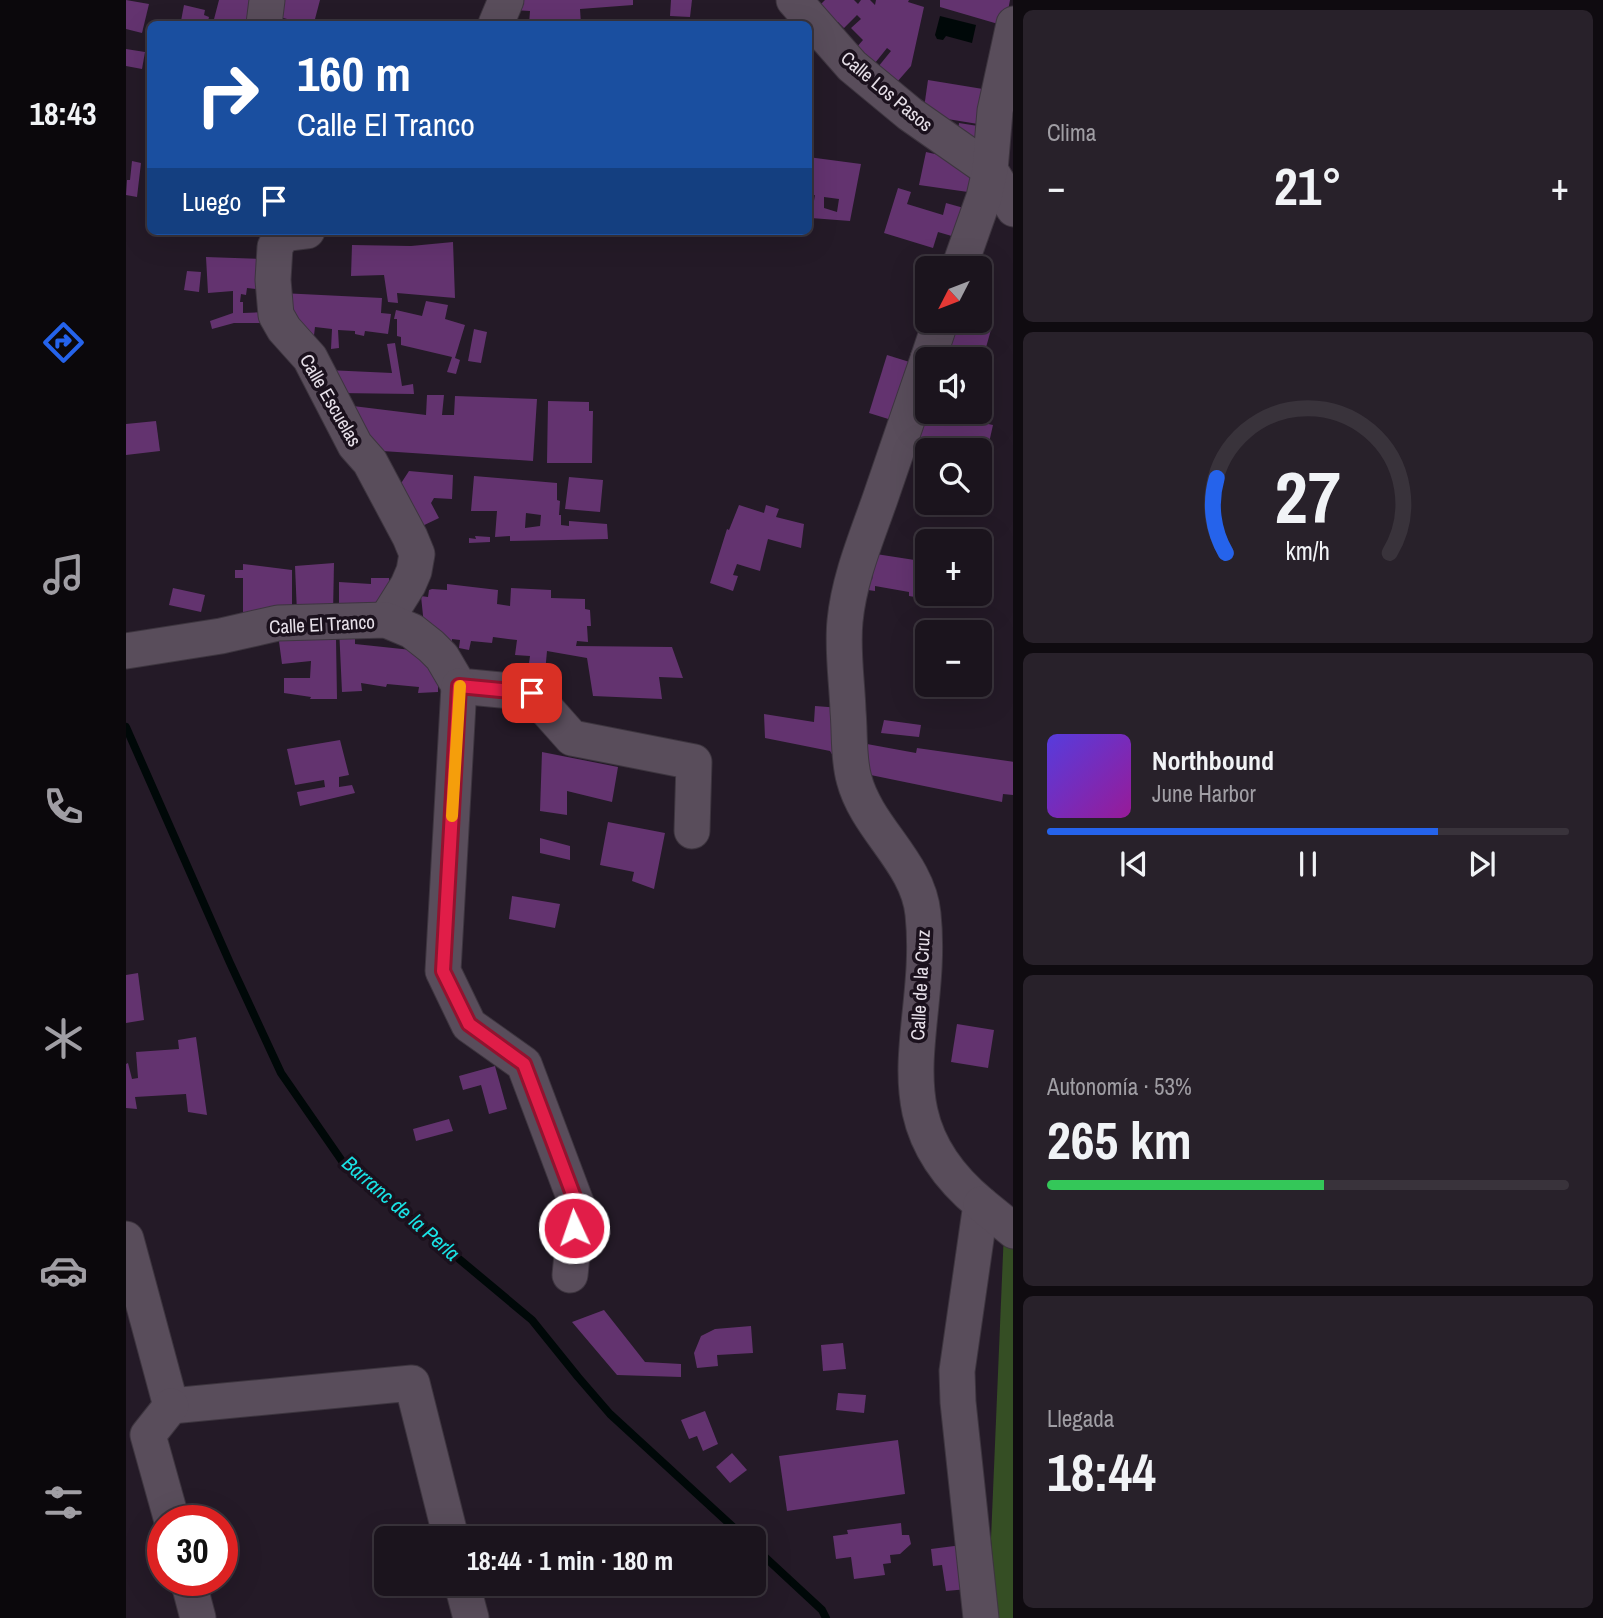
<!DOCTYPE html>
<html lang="es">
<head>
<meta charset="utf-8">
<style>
  :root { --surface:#1b141d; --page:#28212a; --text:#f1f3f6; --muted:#a09ea4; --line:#39333b; --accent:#2563eb }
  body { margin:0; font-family:"Archivo Narrow",sans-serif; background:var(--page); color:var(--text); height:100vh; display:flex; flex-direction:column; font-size:26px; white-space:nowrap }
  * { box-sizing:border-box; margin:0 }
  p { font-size:23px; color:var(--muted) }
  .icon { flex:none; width:38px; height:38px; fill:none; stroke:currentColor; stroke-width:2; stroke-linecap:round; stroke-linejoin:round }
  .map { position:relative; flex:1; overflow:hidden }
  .side { display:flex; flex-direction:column; gap:10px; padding:10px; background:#0f0b10; width:590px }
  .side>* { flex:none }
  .hud { position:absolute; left:21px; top:21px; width:665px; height:214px; border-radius:10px; box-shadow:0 7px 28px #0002,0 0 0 2px var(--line); background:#1a4fa0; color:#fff; overflow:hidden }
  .needle { width:46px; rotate:228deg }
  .fabs { position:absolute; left:789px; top:256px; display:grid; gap:14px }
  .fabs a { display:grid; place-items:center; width:77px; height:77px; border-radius:10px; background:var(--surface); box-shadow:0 7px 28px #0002,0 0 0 2px var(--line); font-size:35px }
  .speed { position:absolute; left:21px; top:1505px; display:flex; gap:14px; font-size:35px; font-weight:700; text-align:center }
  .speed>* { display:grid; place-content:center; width:91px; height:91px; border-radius:50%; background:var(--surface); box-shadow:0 7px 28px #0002,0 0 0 2px var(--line); line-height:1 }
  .speed .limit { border:10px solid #d22; background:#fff; color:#111 }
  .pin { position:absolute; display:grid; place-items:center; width:60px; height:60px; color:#fff; margin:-30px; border-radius:14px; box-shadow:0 4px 10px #0006 }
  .me { position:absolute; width:77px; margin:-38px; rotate:357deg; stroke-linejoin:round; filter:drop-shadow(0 0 5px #0008) }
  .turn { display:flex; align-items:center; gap:24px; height:147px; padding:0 35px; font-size:32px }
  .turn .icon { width:91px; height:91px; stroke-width:2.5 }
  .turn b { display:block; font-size:49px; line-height:60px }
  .then { display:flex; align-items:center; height:66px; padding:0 35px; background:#0003; gap:14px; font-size:26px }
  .big { font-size:52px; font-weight:700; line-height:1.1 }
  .side .widget { flex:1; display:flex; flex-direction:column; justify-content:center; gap:10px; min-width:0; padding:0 24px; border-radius:10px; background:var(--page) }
  .side .dial { align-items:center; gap:0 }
  .dial svg { height:182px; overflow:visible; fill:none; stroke:var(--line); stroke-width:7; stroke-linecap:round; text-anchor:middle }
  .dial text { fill:var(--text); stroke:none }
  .song { display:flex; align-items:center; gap:21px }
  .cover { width:84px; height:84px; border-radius:10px; background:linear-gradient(135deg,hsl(250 70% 55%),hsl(300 70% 35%)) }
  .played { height:7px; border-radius:4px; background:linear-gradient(90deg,var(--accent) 75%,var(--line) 75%) }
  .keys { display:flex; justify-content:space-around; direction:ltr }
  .heat { display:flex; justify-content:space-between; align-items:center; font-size:38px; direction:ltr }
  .charge { height:10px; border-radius:5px; background:linear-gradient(90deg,#34c759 53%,var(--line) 0) }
  .trip { position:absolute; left:248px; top:1526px; width:392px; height:70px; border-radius:10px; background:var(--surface); box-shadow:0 7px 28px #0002,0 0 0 2px var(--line); font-weight:700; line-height:70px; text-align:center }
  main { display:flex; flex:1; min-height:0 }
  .tab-bar { display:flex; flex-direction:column; width:126px; justify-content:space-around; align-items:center; background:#0b080c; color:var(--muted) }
  .tab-bar .icon { width:49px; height:49px }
  .tab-bar .active { color:var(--accent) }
  .tab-bar b { font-size:32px; color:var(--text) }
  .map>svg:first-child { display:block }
</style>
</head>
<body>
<main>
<nav class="tab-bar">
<b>18:43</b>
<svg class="icon active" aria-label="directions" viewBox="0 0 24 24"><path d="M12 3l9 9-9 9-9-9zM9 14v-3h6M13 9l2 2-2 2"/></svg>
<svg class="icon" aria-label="music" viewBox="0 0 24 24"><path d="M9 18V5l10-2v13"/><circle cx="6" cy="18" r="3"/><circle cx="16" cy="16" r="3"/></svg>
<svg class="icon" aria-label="phone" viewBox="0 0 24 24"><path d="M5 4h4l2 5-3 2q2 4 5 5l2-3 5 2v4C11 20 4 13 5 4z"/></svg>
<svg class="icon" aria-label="climate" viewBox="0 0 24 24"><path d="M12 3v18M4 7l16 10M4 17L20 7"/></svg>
<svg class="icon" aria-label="car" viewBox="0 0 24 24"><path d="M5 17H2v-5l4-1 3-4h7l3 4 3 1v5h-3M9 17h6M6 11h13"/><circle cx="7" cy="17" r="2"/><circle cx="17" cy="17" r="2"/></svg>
<svg class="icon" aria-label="filters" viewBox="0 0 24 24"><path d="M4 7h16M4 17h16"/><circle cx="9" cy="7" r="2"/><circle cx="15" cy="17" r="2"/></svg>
</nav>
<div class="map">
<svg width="888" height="1618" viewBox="0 0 888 1618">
  <rect width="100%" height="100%" fill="#241a27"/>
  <path fill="#354e24" d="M879,1207l9,8v403h-16l-7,-79z"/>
  <path fill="#000808" d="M814,16l36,9 -4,18 -26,-7 -3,4 -6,-1 -2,-4z"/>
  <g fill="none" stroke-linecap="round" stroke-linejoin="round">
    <g stroke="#000808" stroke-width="8">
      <path d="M0,727l104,236 51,110 61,88 190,159 46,57 32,37 135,124"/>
      <path d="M628,1547l68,63 4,8"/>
    </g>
  </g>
  <g fill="#63336f" fill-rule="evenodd">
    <path d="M0,0l23,4 -7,29 -16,-4z"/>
    <path d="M93,0h33l6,24h-66l-11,-3 3,-16 21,5 -1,5 5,2 -1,4 5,2z"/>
    <path d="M149,0h45l-5,19 18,5h-27l-34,-9z"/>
    <path d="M395,0h112v5l-53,4 1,15h-52l1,-13 -17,-1z"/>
    <path d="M545,0h21l-2,17 -20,-1z"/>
    <path d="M699,0h29l4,4 3,-4h9l5,5 1,-5h33l-1,2 16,5 -13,59 -14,16 -19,-15 13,-16 -4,-3 -12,15 -19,-15 7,-8 -12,-12 10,-9 -4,-4 -13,13 -6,-6 -4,3 -17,-17z"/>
    <path d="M814,0h70l-5,26 -65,-19z"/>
    <path d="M0,49l19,3 -3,17 -16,-3z"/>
    <path d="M802,80l55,9 -5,35 -55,-9z"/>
    <path d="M833,123l19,3v17l-21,-4z"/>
    <path d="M800,152l31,7 21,16 -3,18 -56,-8z"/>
    <path d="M682,157l53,7 -11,57 -39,-3 4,-23 -3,1zM698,197l15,2 -2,13 -13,-4z"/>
    <path d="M6,161l9,2 -4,34 -11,-2 1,-15h3z"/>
    <path d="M772,188l13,4 -4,12 36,11 3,-12 25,7 -9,29 -24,-7 -5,16 -49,-15z"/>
    <path d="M327,242l2,56 -58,-5 1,10 -10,-1 -4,-27 -33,1 1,-31 59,1z"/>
    <path d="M80,257l55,2 -4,30 -10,-1 -1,7 -5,-1 -1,8h3v11l24,-1 4,11h-37l-22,6 -2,-8 23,-8v-22l-25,2z"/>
    <path d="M61,271l14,1 -2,20 -15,-2z"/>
    <path d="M155,293l101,5 -1,15 10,1 -3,20 -23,-3 -1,5 -9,-2v-3l-17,-1 1,18 -8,1 1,-20 -17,-2 -2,17z"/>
    <path d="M300,301l22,4 -3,14 20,6 -10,33 5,2 -4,14 -9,-2 5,-15 -51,-12v-8l-4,-1v-17h-3l2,-9 26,6z"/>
    <path d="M854,315l14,4 -9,32 -4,31 -1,-23h-42l14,-39h28z"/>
    <path d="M348,329l13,3 -6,31 -13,-2z"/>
    <path d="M269,343l7,43 11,-2 1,10 -76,-1 -11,-23 65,3 -5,-29z"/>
    <path d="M761,355l29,9 -18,58 -29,-9z"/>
    <path d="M301,395h17l-2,20h12l1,-19 82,3 -4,62 -166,-11 -14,-44 73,9z"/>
    <path d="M422,401l41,1v9h4l-1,52h-45z"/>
    <path d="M802,411l65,14 -7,31 -6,-1v-5h-22l-41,-10z"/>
    <path d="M30,421l4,30 -34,4v-31z"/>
    <path d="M283,471l44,4 -1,24 -18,-1 -3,5 8,15 -23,11 -20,-38z"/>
    <path d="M348,476l83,7v17l3,1 -1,14h2v10l8,1v-5l38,3 1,15 -98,2v-5l-15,1 2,-26h-26zM400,513l15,2 -1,11 -15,2z"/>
    <path d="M443,477l34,3 -3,32 -35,-3z"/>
    <path d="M613,505l25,8 2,-8 13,4 -3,8 28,7 -3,24 -33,-9 -8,32 -23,-7 -4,11 5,1 -5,15 -23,-8 17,-54 2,1z"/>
    <path d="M349,536l15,1v5l-21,1v-5l7,1z"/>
    <path d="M750,554l45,7 -6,36 -6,-1v-4l-34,-6v5l-14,-2 2,-10 9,1z"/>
    <path d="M798,555h4v38h8l-1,4 -17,-2z"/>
    <path d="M208,563l-1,50h-36l-2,-47z"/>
    <path d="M117,564l49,6v43h-49v-35h-8v-8h8z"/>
    <path d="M245,578h18l1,21 -51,14v-31l32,2z"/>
    <path d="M321,584l51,6 -1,14 13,2 1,-18 40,2v8l34,1v10l5,1 1,16h-4l1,16 -11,-1 -1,5 96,1 11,31 -24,-1 3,22 -69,-3 -6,-38 -40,-7 -3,33 -18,1 4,-29 -15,-1 2,-15 -24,-3 -1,6 -21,-2 -2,9 -10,-2 1,-8 -8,-1v3l-27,-7 -4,-39 7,1 1,-7 3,-1 15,1z"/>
    <path d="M47,588l32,7 -4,17 -32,-7z"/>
    <path d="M213,628l16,1v15l66,7 9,5 -2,12 10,1v23l-20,1 1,-6 -32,-3 -1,3 -25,-4 1,8 -20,1z"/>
    <path d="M152,634l58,4 1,61h-27l1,-2 -27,-4v-15h26l1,-17 -29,3z"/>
    <path d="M689,706l26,2 -8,48 -3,-5 -65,-13 -1,-24 50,8z"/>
    <path d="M758,720l37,5 -2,12 -38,-4z"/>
    <path d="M214,740l9,35 -10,2v10l13,-2 3,8 -55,13 -3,-14 28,-5 -1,-7 -29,5 -8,-36z"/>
    <path d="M730,742l60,11 1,-5 97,14v33l-11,-1 -1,8 -146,-30z"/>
    <path d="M416,752l76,15 -6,35 -45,-11v24l-27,-4z"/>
    <path d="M482,822l57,11 -11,56 -22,-8 2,-9 -34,-7z"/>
    <path d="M414,838l30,8v14l-30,-7z"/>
    <path d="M386,896l48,8 -5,24 -46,-9z"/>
    <path d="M12,973l6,47 -18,3v-48z"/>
    <path d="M831,1024l37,6 -6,38 -37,-6z"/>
    <path d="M70,1037l11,78 -19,-3 -2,-18 -51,3 2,12 -11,-1v-44l2,-1 4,16 6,-1 -2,-26 43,-3 -1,-9z"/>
    <path d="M369,1066l12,43 -18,5 -8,-29 -18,5 -4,-14z"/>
    <path d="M323,1119l4,12 -37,10 -3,-12z"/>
    <path d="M478,1310l41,52 36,2v13l-64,-2 -45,-53z"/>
    <path d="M625,1326l2,27 -36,2 1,11 -21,2 -3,-15 7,-17 14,-7z"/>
    <path d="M717,1343l3,26 -23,2 -2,-26z"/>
    <path d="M712,1393l28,2 -2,18 -28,-3z"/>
    <path d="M579,1411l13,33 -15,7 -6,-15 -8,3 -8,-19z"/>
    <path d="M772,1440l7,54 -118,17 -8,-55z"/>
    <path d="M606,1453l15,17 -17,13 -14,-16z"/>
    <path d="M775,1523l1,12h7l2,9 -11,10 -10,1 1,8 -8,1 2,11 -31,4 -3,-22 -15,2 -3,-23 15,-2 -1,-4z"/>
    <path d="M836,1545l6,44 -22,2 -4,-26 -9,1 -2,-17z"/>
  </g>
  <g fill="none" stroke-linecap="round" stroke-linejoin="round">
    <g stroke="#3d353f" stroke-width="37">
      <g id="minor">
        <path d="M668,0l58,66 58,48 80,56 24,39"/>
        <path d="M138,24l3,-24"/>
        <path d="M370,24l10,-24"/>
        <path d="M181,231l-24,3 -8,13 -2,33 3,35 8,14 26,29 45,87 15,17 40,75 7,17 -3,17 -6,14 -22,35"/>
        <path d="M833,268l25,-71 6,-27 5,-59 19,-87"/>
        <path d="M802,359c-16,47 -32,94 -48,140 -14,40 -31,80 -35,122 -3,29 2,60 3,90 2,22 0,47 6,68 13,50 64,83 69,135 12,114 -50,201 58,290l-24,167 1,31 23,216"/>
        <path d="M802,359l13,-39"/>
        <path d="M0,651l95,-15 57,-13 108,-3 26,11 19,15 11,11 17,29 73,7 40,45 122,24 -2,69"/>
        <path d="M333,686l-16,285 26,54 55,39 53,141 -7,70"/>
        <path d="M855,1204l33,27"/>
        <path d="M0,1239l45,167 241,-23 39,155"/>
        <path d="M45,1406l-23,29 24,86"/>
        <path d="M62,1580l10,38"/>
        <path d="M336,1584l9,34"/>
      </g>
    </g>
    <use href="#minor" stroke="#594d5b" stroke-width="35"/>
  </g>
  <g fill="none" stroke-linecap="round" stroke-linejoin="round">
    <g stroke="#92132f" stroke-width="18">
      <path id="route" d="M406,693l-73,-7 -16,285 26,53 55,40 53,141 -3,23"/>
    </g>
    <use href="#route" stroke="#e11d48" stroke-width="12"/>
    <path stroke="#f59e0b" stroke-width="12" d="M326,816l8,-130"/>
  </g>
  <g text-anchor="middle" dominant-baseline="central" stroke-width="7" stroke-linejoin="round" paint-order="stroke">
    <g font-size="19" fill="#e6dfe8" stroke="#1b111d">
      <text transform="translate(761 91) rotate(40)">Calle Los Pasos</text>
      <text transform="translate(205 400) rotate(60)">Calle Escuelas</text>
      <text transform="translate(196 624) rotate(-3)">Calle El Tranco</text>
      <text transform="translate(794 985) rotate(-87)">Calle de la Cruz</text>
    </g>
    <g font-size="21" font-style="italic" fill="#1ae3e5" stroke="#1b111d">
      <text transform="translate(275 1208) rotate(41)">Barranc de la Perla</text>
    </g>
  </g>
</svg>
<div class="fabs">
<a><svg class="needle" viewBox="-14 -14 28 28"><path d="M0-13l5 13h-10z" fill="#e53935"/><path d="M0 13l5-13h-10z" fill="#a09ea4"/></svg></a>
<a><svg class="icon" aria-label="sound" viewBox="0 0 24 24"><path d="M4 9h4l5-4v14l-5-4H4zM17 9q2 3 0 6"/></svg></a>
<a><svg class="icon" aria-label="search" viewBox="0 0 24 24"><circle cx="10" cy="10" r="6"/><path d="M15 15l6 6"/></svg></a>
<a>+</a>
<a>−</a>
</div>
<div class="speed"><div class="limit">30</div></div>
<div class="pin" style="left:406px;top:693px;background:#d93025"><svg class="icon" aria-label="arrive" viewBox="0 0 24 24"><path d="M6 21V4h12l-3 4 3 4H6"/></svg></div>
<svg class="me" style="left:448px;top:1228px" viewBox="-20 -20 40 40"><circle r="17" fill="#e11d48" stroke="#fff" stroke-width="3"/><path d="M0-11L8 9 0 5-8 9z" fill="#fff"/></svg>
<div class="trip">18:44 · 1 min · 180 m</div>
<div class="hud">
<div class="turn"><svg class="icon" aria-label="right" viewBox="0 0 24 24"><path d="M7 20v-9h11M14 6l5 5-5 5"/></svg><div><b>160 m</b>Calle El Tranco</div></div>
<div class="then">Luego<svg class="icon" aria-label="arrive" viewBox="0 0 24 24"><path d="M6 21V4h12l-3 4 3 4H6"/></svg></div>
</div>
</div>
<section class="side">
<div class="widget"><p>Clima</p>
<div class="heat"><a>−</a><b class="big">21°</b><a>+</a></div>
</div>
<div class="widget dial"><svg viewBox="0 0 100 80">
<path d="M14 69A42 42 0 1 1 86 69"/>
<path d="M14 69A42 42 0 0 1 10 36" stroke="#2563eb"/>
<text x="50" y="56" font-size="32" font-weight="700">27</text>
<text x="50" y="72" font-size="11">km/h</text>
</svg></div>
<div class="widget">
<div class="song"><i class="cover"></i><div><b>Northbound</b><p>June Harbor</p></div></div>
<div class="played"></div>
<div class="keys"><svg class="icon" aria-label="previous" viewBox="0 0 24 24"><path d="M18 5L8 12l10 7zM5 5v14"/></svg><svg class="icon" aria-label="pause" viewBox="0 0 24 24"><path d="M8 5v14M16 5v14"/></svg><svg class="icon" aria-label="next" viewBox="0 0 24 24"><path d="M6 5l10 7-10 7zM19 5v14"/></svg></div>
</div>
<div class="widget"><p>Autonomía · 53%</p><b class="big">265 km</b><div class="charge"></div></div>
<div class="widget"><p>Llegada</p><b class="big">18:44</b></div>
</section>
</main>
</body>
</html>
